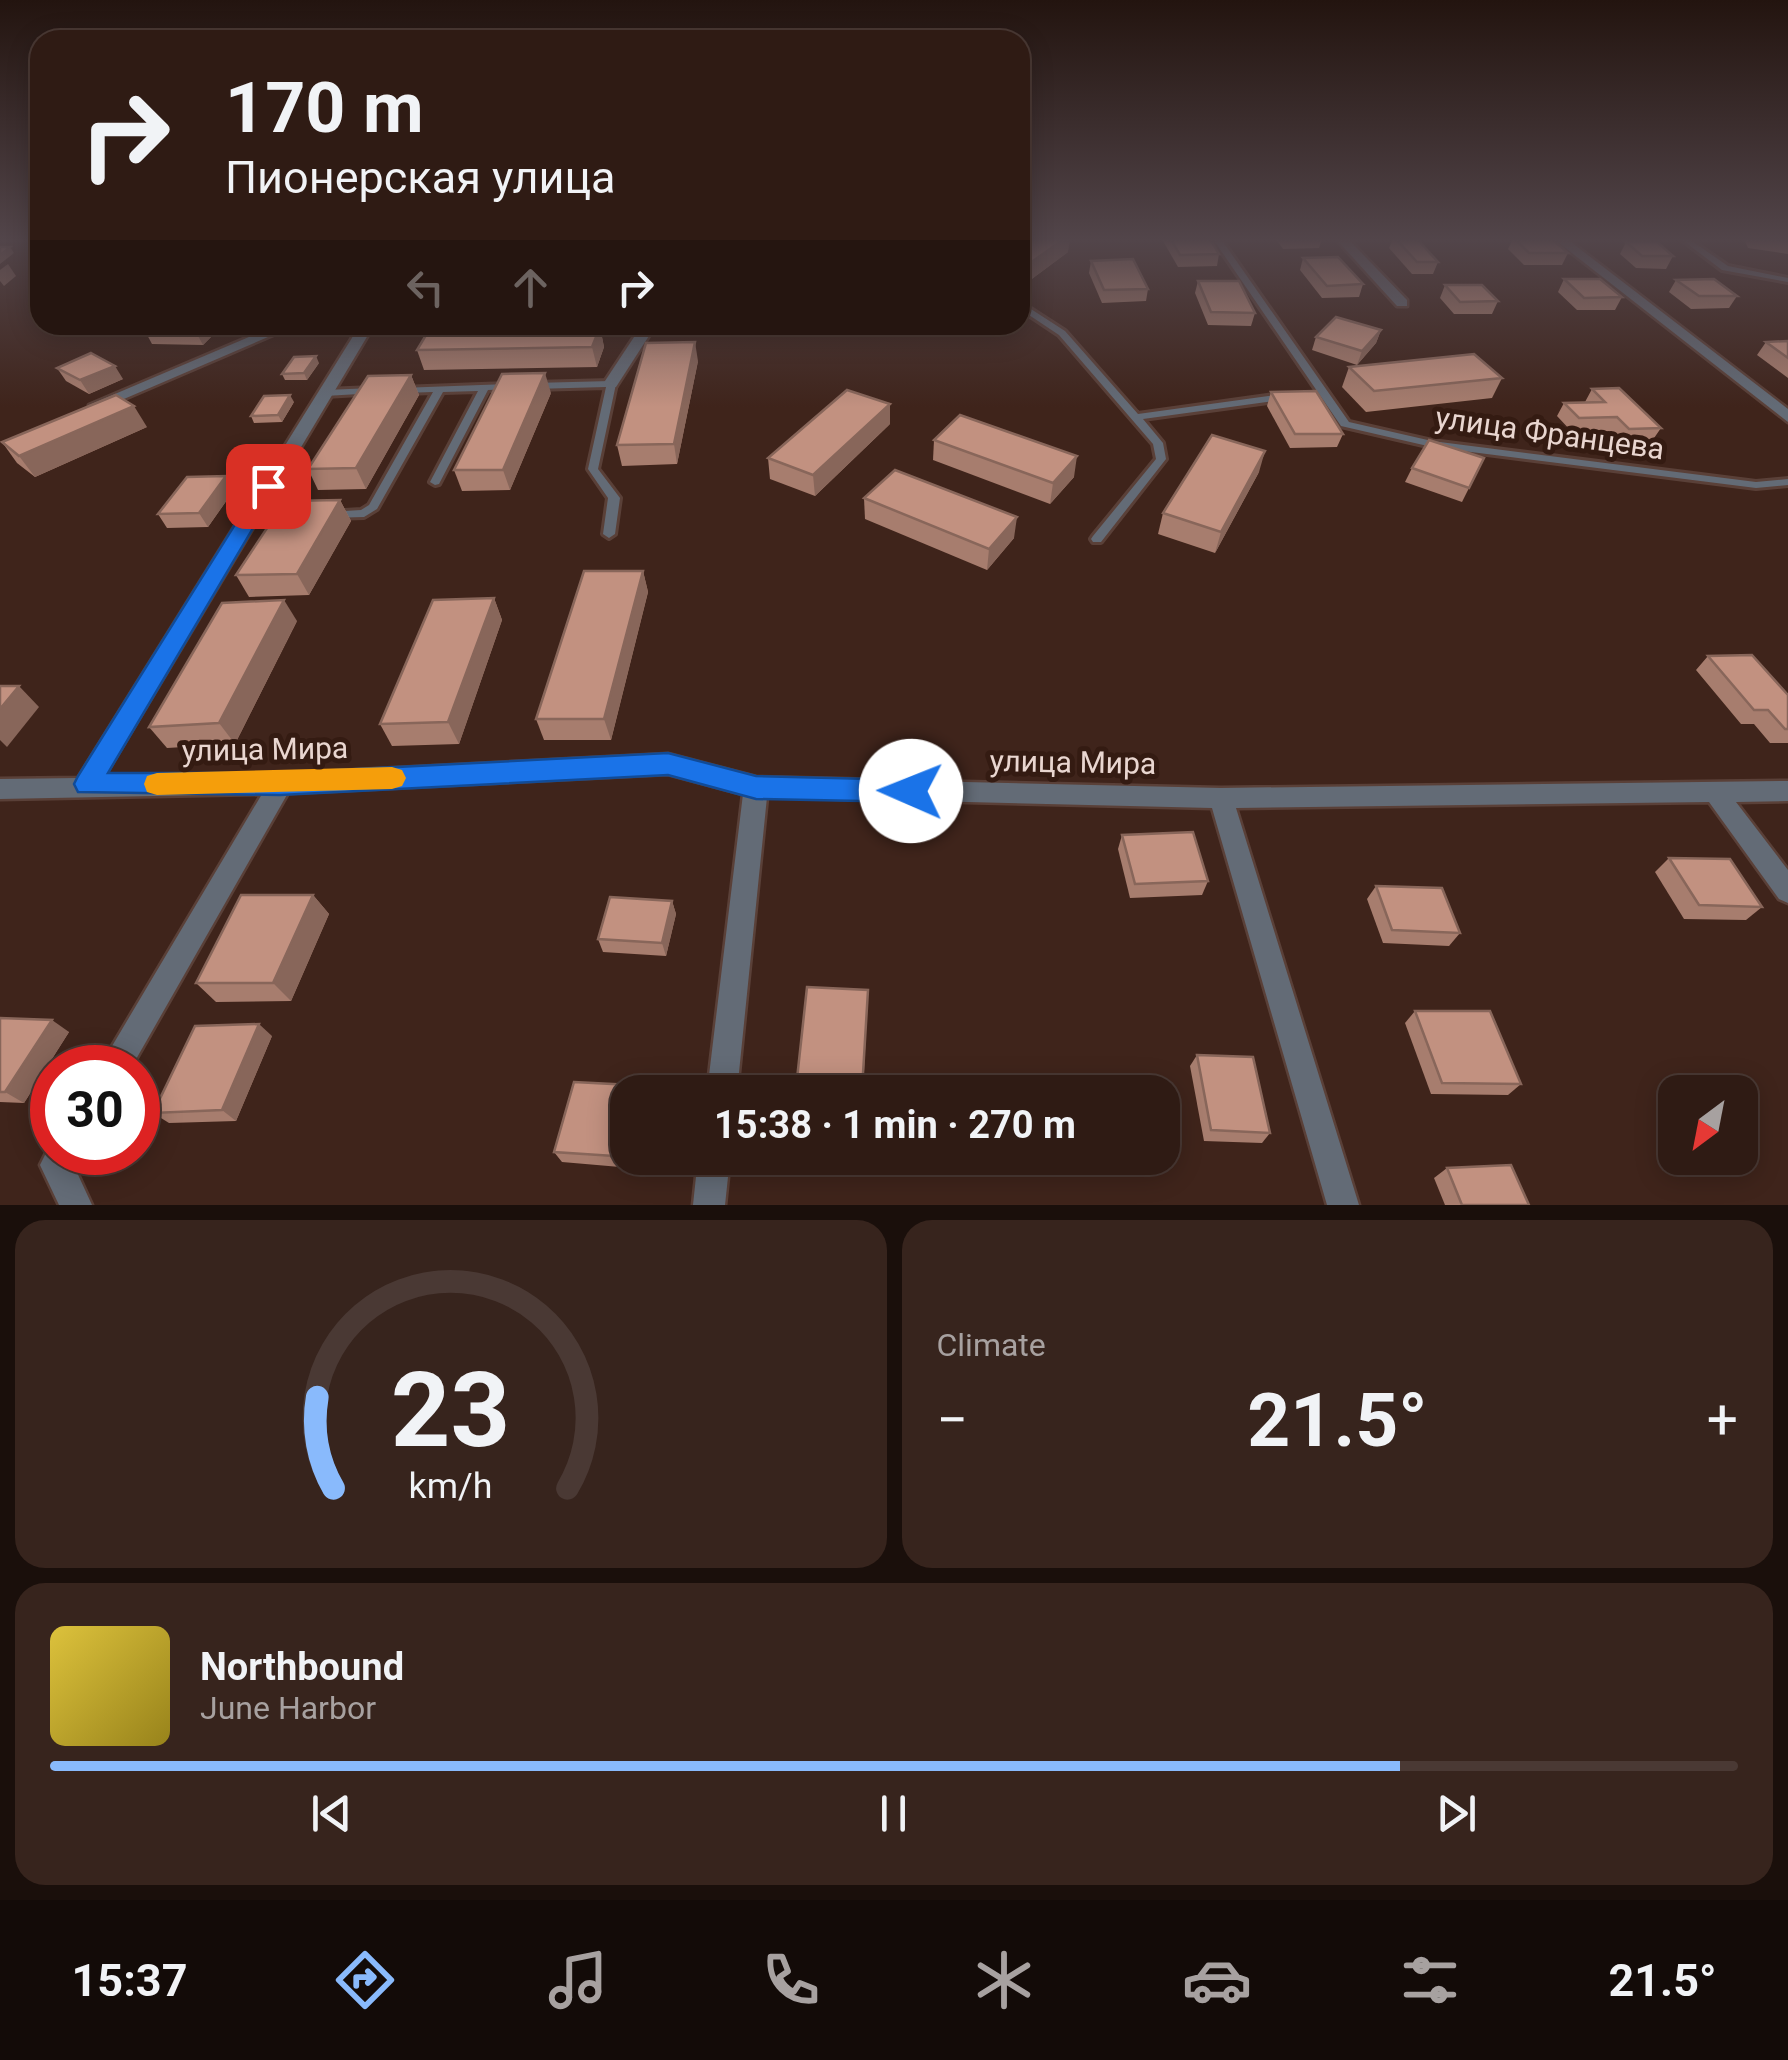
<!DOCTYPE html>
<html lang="en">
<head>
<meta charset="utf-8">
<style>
  :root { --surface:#2f1b14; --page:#37241d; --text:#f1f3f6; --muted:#a7a1a0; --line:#4a3934; --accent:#89bafc }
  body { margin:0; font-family:Roboto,sans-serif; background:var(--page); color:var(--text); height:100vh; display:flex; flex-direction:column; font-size:38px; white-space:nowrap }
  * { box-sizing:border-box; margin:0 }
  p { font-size:32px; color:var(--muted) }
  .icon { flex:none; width:55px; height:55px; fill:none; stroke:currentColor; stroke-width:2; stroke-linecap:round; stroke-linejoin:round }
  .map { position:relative; height:1205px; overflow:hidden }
  .sheet { display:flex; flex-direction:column; gap:15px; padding:15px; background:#1a0f0b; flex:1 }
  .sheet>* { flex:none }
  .hud { position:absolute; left:30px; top:30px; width:1000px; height:305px; border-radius:30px; box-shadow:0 5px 25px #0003,0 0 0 2px var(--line); background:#2f1b14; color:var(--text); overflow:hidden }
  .needle { width:65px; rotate:212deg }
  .fabs { position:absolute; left:1658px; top:1075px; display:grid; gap:20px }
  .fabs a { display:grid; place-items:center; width:100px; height:100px; border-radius:20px; background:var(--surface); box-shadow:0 5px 25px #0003,0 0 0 2px var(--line); font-size:50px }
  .speed { position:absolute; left:30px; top:1045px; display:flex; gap:20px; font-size:50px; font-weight:700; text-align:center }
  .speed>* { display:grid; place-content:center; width:130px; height:130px; border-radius:50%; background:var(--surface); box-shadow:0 5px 25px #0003,0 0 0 2px var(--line); line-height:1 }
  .speed .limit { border:15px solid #d22; background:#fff; color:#111 }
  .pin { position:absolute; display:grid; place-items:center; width:85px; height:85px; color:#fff; margin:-42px; border-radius:20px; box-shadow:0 5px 15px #0006 }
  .me { position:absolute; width:110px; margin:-55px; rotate:271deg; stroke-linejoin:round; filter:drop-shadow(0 0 8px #0008) }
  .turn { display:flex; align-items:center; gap:35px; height:210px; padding:0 30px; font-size:45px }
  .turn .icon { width:130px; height:130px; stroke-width:2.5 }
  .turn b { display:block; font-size:70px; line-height:85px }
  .lanes { display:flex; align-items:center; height:95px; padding:0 30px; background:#0003; justify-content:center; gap:50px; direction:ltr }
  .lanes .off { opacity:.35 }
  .big { font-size:75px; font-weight:700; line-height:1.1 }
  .sheet .widget { flex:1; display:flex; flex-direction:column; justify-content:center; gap:15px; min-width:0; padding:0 35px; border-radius:30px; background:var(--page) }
  .sheet .dial { align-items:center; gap:0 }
  .dial svg { height:260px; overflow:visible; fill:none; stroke:var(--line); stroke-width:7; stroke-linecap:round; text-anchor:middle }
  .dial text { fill:var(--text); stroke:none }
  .song { display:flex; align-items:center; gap:30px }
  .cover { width:120px; height:120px; border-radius:15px; background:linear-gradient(135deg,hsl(50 70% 55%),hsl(50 70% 35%)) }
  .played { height:10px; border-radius:5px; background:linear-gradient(90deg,var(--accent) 80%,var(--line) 80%) }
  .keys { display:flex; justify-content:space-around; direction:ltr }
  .heat { display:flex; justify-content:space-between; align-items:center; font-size:55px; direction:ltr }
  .sheet .tiles { flex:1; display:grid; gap:15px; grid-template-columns:1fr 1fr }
  .widget:last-child { grid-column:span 2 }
  .trip { position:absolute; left:610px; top:1075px; width:570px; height:100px; border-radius:30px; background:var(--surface); box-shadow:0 5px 25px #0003,0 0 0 2px var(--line); font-weight:700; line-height:100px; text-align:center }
  .tabs { display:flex; height:160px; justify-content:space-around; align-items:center; background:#130b08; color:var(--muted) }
  .tabs .icon { width:70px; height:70px }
  .tabs .selected { color:var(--accent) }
  .tabs b { font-size:45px; color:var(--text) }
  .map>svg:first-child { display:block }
</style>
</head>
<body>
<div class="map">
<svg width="1788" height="1205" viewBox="0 0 1788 1205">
  <rect width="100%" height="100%" fill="#3f241b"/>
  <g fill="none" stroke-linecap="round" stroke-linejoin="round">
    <g stroke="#5a4038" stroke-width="6">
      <g id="service">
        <path d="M1213,239h8l128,183 83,19 324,41 32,-3v6l-32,3 -324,-41 -91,-21z"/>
        <path d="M1681,239h8l39,27 60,12v4l-66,-12z"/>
        <path d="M1020,302l45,29 73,83 144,-20 5,3 -5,3 -139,19 20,24 3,16 -65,83h-8l-2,-3 2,-3 63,-77 -3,-15 -94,-109 -39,-26z"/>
        <path d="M611,381l5,3 -18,85 22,29 -5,36 -6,4 -6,-4 5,-36 -20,-29 18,-82 -73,2 -5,-3 5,-3z"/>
        <path d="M508,384l5,3 -2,2 -23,1 -49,94 -4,1 -5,-3 48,-91 -35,1 -66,117 -13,8 -35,1 -2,-3 2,-3 32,-2 8,-5 64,-113 -30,1 -5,-3 2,-2z"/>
        <path d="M373,388l5,3 -2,2 -51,3 -5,-3 5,-3z"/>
        <path d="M288,512l6,4 -2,3 -42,2 -6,-4 6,-4z"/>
      </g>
    </g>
    <g stroke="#5a4038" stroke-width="5">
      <g id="minor">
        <path d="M1336,239h12l59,61v6h-10z"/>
        <path d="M1554,239h13l221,170v13z"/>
        <path d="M277,325h19l-193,83 -6,2 -8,-5z"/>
        <path d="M360,325h14l-270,452 177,-3 387,-20 88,23 465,11 567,-7v20l-52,1 52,68v33l-9,-4 -70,-97 -473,6 123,397h-32l-115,-397 -445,-11 -30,295h-30l36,-298 -75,-20 -380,19 -157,275h-32l163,-274 -262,5v-20l78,-1z"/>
        <path d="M642,325h14l-40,62h-10l-3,-3z"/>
        <path d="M52,1141v11h28l-6,14 18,39h-33l-19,-40z"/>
        <path d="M698,1158h32l-5,47h-32z"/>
      </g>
    </g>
    <use href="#service" fill="#636b76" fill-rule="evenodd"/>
    <use href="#minor" fill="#636b76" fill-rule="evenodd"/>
  </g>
  <g fill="#a77d6e">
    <path d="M1020,239l48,13 -47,35z"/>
    <path d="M1163,239h47l9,15 -2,12 -39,1 -15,-26z"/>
    <path d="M1276,239h46l-3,9 -36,1z"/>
    <path d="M1393,239h24l21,23 -5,12h-21l-23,-26z"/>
    <path d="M1513,239h39l16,14 -6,12h-38l-16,-16z"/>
    <path d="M1744,239h44v15l-40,-6z"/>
    <path d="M1626,242l47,14 -7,13 -30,-1 -16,-14z"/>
    <path d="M1303,258l60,26 -4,13 -37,1 -22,-28z"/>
    <path d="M1091,261l57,28 -2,12 -44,2 -13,-30z"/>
    <path d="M1564,279l58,18 -7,13h-38l-19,-18z"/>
    <path d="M1676,280l61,16 -8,12 -38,1 -22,-17z"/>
    <path d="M1198,281l57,32 -4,13 -43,-1 -13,-32z"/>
    <path d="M1445,285l53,16 -6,13h-38l-14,-16z"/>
    <path d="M152,325h68l1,2 -18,18 -51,-1 -7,-13z"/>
    <path d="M600,327l4,20 -7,20 -173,3 -7,-20z"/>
    <path d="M1381,330l-5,13 -19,22 -45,-15 4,-13z"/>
    <path d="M1788,341v37l-31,-23 9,-13z"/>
    <path d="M698,361l-21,103 -55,2 -5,-21z"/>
    <path d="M319,363l-12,17h-22l-3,-6z"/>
    <path d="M1349,367l153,11 -10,20 -126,14 -24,-25z"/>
    <path d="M57,368l66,11 -34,15 -23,-13z"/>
    <path d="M411,375l8,20 -53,94 -48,1 -10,-21z"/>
    <path d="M1592,389l69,39 -9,13 -32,1 -11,-11 -37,1 -15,-16 7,-13 21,-1z"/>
    <path d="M1271,392l72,42 -6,13 -47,1 -23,-42z"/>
    <path d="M551,393l-41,97 -48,1 -8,-21z"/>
    <path d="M294,402l-12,20 -28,1 -3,-7z"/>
    <path d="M890,424l-75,72 -45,-17 -2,-21z"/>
    <path d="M147,427l-112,50 -18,-14 -15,-21z"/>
    <path d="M934,440l140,37 -24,27 -117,-44z"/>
    <path d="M1484,458l-22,44 -57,-20 7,-14z"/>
    <path d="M1259,472l-44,81 -57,-19 5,-21z"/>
    <path d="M226,476l8,14 -26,37 -41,1 -9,-14z"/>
    <path d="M864,498l150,40 -27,32 -122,-51z"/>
    <path d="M340,500l11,21 -42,74 -60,2 -13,-22z"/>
    <path d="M643,571l5,21 -37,148h-67l-8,-21z"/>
    <path d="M494,598l8,22 -43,124 -67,2 -12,-22z"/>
    <path d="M297,621l-62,123 -68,4 -18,-21z"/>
    <path d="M1708,656l80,39v48h-18l-16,-19h-13l-45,-54z"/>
    <path d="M1122,835l86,46 -6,14 -72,3 -12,-49z"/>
    <path d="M1669,858l93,49 -16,13 -62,-1 -29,-47z"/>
    <path d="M1376,886l84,47 -11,13 -66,-3 -16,-44z"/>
    <path d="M313,895l16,19 -38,87 -75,1 -20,-19z"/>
    <path d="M672,901l4,13 -10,42 -63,-4 -5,-13z"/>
    <path d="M868,990l-5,102h-66l-1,-4z"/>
    <path d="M1415,1011l106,73 -13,11 -77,-1 -26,-71z"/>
    <path d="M0,1018l69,14 -45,71 -24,-1z"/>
    <path d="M272,1036l-36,85 -67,2 -16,-10z"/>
    <path d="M1197,1055l73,78 -8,10 -58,-2 -14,-75z"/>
    <path d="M631,1085l3,7h-6l-8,75 -58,-5 -8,-10z"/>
    <path d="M1447,1168l82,37h-84l-11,-27z"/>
  </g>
  <g fill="#88665a">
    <path d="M1064,239h6l-2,13 -47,35 2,-19z"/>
    <path d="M10,247l4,6 -14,11v-9z"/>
    <path d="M8,264l8,12 -12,10 -4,-5v-11z"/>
    <path d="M203,325h17l1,2 -18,18 -7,-13z"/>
    <path d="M600,327l4,20 -7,20 -5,-20z"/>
    <path d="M1381,330l-5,13 -19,22 5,-14z"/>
    <path d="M695,342l3,19 -21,103 -3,-20z"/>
    <path d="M316,356l3,7 -12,17 -3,-7z"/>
    <path d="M115,366l8,13 -34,15 -9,-14z"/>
    <path d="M545,373l6,20 -41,97 -7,-20z"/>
    <path d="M411,375l8,20 -53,94 -10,-21z"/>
    <path d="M290,395l4,7 -12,20 -4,-7z"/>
    <path d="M890,404v20l-75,72 -2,-21z"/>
    <path d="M134,406l13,21 -112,50 -16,-21z"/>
    <path d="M1265,451l-6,21 -44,81 6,-21z"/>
    <path d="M1077,456l-3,21 -24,27 3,-21z"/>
    <path d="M226,476l8,14 -26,37 -9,-14z"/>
    <path d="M340,500l11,21 -42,74 -12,-21z"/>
    <path d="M1017,517l-3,21 -27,32 2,-21z"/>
    <path d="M643,571l5,21 -37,148 -7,-21z"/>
    <path d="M494,598l8,22 -43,124 -11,-22z"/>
    <path d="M284,600l13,21 -62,123 -16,-21z"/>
    <path d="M19,686l20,21 -32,40 -7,-7v-31z"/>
    <path d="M313,895l16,19 -38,87 -18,-18z"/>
    <path d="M672,901l4,13 -10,42 -4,-13z"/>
    <path d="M52,1020l17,12 -45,71 -19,-11z"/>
    <path d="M259,1024l13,12 -36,85 -14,-11z"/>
    <path d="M628,1099v36l-8,32 -6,-11z"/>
  </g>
  <g fill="#c29180" stroke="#88665a" stroke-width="2.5">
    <path d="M1020,239h44l-41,29 -3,-1z"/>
    <path d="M1171,239h39l9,15 -39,1z"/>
    <path d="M1396,239h21l21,23h-21z"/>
    <path d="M1515,239h37l16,14h-39z"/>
    <path d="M1626,242h31l16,14h-31z"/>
    <path d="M0,247h10l-10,8z"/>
    <path d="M1338,257l25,27 -36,2 -24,-28z"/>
    <path d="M1133,259l15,30 -44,1 -13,-29z"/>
    <path d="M1564,279h36l22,18 -38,1z"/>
    <path d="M1714,279l23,17h-38l-23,-16z"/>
    <path d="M1198,281h41l16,32 -44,-1z"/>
    <path d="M1445,285h37l16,16 -38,1z"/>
    <path d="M1336,317l45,13 -19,21 -46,-14z"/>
    <path d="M152,325h51l-7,7 -51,-1z"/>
    <path d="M600,327l-8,20 -175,3 12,-20z"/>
    <path d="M1788,341v17l-22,-16z"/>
    <path d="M695,342l-21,102 -57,1 29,-102z"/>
    <path d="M91,353l24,13 -35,14 -23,-12z"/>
    <path d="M1474,354l28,24 -128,13 -25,-24z"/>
    <path d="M316,356l-12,17 -22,1 12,-17z"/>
    <path d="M545,373l-42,97h-49l48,-96z"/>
    <path d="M411,375l-55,93 -48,1 60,-93z"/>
    <path d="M1619,388l42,40 -32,1 -12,-12 -38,1 -15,-15 41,-1 -13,-13z"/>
    <path d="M847,390l43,14 -77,71 -45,-17z"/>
    <path d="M1316,391l27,43h-48l-24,-42z"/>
    <path d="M116,395l18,11 -115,50 -17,-14z"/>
    <path d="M290,395l-12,20 -27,1 13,-20z"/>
    <path d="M960,415l117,41 -24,27 -119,-43z"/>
    <path d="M1212,435l53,16 -44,81 -58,-19z"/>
    <path d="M1429,440l55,18 -15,30 -57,-20z"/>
    <path d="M895,470l122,47 -28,32 -125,-51z"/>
    <path d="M226,476l-27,37 -41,1 29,-37z"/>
    <path d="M340,500l-43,74 -61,1 49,-74z"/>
    <path d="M584,571h59l-39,148h-68z"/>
    <path d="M494,598l-46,124 -68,2 53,-124z"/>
    <path d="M284,600l-65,123 -70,4 73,-124z"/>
    <path d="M1752,655l36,40v34h-3l-17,-19h-14l-46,-54z"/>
    <path d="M0,686h19l-19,23z"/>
    <path d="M1193,832l15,49 -73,3 -13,-49z"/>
    <path d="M1669,858l61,1 32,48 -63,-2z"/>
    <path d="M1376,886l66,2 18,45 -68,-3z"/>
    <path d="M241,895h72l-40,88h-77z"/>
    <path d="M610,897l62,4 -10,42 -64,-4z"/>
    <path d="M807,987l61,3 -6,100 -66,-2z"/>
    <path d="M1415,1011h75l31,73 -79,-1z"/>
    <path d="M0,1018l52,2 -47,72h-5z"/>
    <path d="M259,1024l-37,86 -69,3 42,-87z"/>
    <path d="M1197,1055l56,2 17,76 -59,-3z"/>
    <path d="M574,1082l57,3 -2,7h-1v7l-14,57 -60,-4z"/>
    <path d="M1511,1165l18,40h-67l-15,-37z"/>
  </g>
  <linearGradient id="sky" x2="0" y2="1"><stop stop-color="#23140f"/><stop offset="0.59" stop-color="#52454a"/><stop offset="1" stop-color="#52454a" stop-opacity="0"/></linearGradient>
  <rect width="1788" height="407" fill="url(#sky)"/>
  <path fill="#1a73e8" stroke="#114b97" stroke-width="2.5" d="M268,480l10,6 -170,287h172l388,-20 88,23 155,4 10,3 4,8 -4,8 -10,3 -155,-3 -88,-24 -388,20 -202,-3 -4,-8 4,-8 181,-290z"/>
  <path fill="#f59e0b" d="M392,767l10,3 4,8 -4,8 -10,3 -235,6 -10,-3 -3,-8 3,-8 10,-3z"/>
  <g text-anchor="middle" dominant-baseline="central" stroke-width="10" stroke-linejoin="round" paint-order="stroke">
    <g font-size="30" fill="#e9d6d0" stroke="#341b12">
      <text transform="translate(1550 433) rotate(8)">улица Францева</text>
      <text transform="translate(265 749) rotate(-1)">улица Мира</text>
      <text transform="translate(1073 762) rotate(1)">улица Мира</text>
    </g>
  </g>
</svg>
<div class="fabs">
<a><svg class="needle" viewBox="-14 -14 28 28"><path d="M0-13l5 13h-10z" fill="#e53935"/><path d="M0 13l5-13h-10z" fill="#a7a1a0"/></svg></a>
</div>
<div class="speed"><div class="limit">30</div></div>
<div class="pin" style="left:268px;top:486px;background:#d93025"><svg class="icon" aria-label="arrive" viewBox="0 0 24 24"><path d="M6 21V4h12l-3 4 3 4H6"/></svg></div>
<svg class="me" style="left:911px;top:791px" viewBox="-20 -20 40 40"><circle r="19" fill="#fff"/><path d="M0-13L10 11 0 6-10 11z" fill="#1a73e8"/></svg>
<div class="trip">15:38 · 1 min · 270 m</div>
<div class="hud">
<div class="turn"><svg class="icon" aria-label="right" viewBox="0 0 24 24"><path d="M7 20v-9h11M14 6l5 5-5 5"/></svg><div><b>170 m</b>Пионерская улица</div></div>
<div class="lanes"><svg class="icon off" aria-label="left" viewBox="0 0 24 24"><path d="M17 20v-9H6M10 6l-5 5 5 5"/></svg><svg class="icon off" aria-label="ahead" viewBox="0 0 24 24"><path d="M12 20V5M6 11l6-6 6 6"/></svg><svg class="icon" aria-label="right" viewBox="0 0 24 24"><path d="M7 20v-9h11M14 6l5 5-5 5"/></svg></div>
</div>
</div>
<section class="sheet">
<div class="tiles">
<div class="widget dial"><svg viewBox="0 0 100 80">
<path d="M14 69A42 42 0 1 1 86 69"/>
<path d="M14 69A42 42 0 0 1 9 41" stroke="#89bafc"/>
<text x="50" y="56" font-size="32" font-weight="700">23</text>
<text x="50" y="72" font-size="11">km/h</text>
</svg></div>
<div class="widget"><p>Climate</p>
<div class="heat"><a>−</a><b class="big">21.5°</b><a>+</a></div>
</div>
<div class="widget">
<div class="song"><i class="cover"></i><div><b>Northbound</b><p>June Harbor</p></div></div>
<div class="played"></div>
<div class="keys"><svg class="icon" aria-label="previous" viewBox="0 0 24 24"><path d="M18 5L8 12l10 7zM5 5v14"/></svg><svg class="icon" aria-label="pause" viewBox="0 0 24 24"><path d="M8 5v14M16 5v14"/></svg><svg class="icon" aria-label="next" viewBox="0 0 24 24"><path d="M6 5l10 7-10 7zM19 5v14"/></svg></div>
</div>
</div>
</section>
<nav class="tabs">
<b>15:37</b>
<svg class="icon selected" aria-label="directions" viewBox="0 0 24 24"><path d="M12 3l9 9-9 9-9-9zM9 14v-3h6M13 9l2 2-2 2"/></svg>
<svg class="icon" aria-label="music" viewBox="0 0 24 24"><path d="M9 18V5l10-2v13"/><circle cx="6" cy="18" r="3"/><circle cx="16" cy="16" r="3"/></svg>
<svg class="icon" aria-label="phone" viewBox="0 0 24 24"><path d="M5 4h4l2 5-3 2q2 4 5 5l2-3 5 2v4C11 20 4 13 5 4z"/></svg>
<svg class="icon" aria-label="climate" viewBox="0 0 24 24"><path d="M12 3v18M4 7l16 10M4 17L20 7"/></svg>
<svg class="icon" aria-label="car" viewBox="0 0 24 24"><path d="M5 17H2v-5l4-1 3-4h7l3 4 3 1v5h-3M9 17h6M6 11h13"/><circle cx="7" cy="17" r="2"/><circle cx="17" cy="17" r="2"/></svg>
<svg class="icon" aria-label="filters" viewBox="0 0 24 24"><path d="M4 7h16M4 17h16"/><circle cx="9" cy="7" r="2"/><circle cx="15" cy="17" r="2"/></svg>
<b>21.5°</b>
</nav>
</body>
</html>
